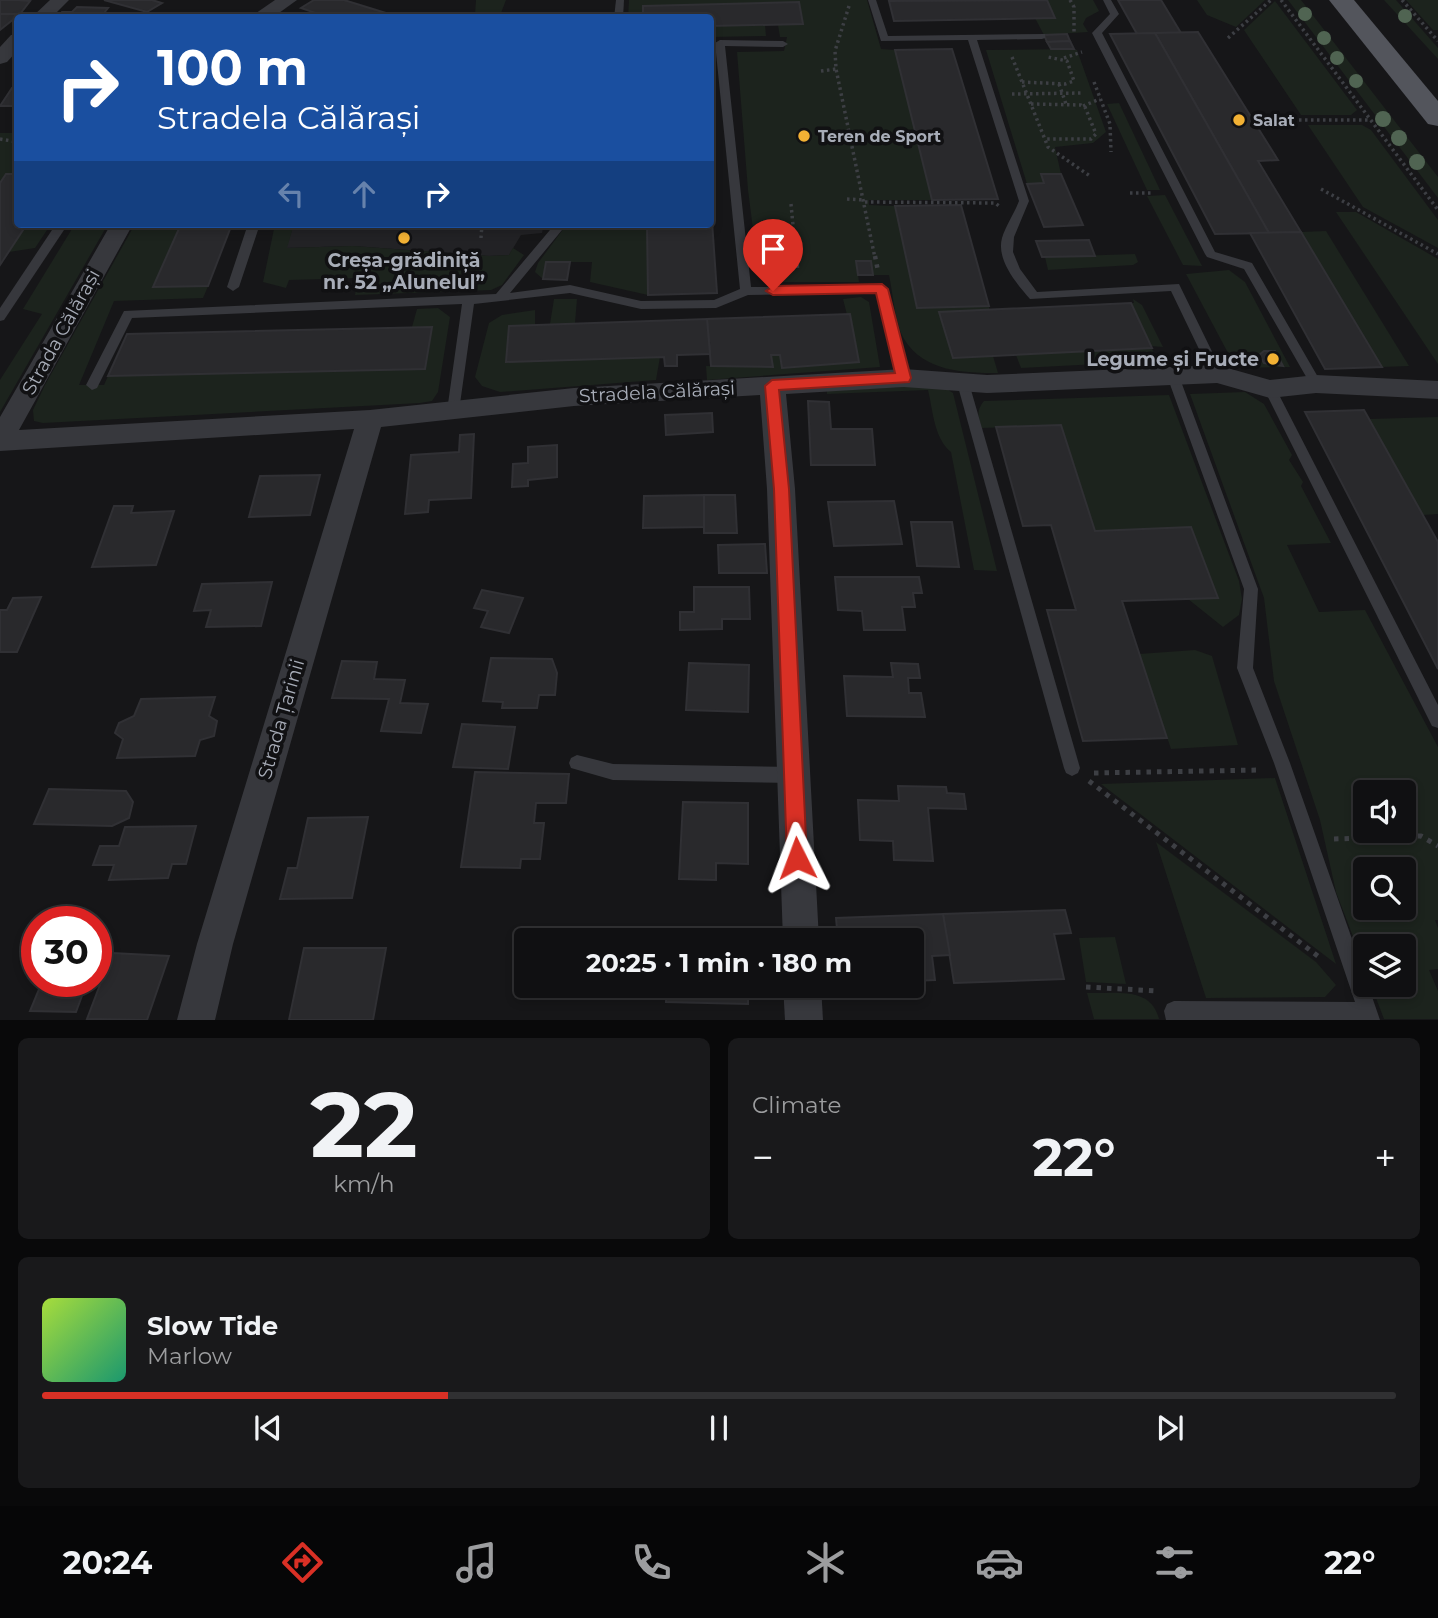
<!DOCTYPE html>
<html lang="en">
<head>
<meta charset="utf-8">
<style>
  :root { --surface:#101012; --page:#19191b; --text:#f1f3f6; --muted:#9c9d9f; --line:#303032; --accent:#d93025 }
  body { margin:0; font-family:Montserrat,sans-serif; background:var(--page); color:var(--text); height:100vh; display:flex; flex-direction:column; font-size:26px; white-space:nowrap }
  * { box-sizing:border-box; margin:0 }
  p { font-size:23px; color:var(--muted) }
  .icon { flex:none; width:38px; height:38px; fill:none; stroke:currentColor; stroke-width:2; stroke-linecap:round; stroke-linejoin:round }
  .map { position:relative; height:1020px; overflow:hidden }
  .details { display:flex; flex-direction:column; gap:18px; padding:18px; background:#09090a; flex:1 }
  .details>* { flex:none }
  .hud { position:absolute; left:14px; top:14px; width:700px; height:214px; border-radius:7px; box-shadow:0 4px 10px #0003,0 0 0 2px var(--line); background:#1a4fa0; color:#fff; overflow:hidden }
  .tools { position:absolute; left:1353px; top:780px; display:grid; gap:14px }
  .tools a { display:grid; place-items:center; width:63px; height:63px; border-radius:7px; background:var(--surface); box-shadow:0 4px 10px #0003,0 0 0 2px var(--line); font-size:35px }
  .speed { position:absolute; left:21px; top:906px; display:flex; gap:14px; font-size:35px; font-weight:700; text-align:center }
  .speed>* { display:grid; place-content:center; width:91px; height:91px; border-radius:50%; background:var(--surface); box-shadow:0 4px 10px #0003,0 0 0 2px var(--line); line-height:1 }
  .speed .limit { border:10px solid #d22; background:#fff; color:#111 }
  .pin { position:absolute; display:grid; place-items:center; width:60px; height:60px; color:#fff; margin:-72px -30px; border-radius:50% 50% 50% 0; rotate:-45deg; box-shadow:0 0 7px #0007 }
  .pin .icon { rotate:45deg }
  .me { position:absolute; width:77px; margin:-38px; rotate:357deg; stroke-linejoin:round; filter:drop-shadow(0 0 5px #0008) }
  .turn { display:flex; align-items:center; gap:24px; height:147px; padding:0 28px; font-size:32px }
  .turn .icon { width:91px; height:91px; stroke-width:2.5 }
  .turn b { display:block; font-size:49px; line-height:60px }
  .lanes { display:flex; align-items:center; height:66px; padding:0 28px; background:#0003; justify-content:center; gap:35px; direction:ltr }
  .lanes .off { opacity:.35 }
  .big { font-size:52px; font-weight:700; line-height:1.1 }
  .details .widget { flex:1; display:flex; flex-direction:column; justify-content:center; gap:10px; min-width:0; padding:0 24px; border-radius:10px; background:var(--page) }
  .details .dial { align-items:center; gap:0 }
  .dial b { font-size:91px; line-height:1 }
  .song { display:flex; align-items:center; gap:21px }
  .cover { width:84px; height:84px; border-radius:10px; background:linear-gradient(135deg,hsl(80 70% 55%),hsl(160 70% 35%)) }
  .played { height:7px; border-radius:4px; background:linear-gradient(90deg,var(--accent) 30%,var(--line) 30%) }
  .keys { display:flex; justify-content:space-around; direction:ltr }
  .heat { display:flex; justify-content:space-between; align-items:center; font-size:38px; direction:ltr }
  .details .tiles { flex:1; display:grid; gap:18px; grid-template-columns:1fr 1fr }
  .widget:last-child { grid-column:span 2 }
  .trip { position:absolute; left:514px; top:928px; width:410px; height:70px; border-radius:7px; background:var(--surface); box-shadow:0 4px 10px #0003,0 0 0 2px var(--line); font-weight:700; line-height:70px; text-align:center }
  .dock { display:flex; height:112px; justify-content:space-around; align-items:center; background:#060607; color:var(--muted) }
  .dock .icon { width:49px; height:49px }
  .dock .current { color:var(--accent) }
  .dock b { font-size:32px; color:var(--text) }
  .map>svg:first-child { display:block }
</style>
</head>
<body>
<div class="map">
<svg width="1438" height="1020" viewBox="0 0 1438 1020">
  <rect width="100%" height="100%" fill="#161618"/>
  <path fill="#222225" d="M294,224h250l-2,9 -21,2 -12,20 -20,1 -136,-10 -67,2z"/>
  <g fill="#1c231d" fill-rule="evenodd">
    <path d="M476,0h30l-5,13h26l-1,4h-111l60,-2z"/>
    <path d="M629,0h238l14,49 14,1 37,150h-63v5l26,1 22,102 72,-2v4l-49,3 13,45 40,-2 5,17c-33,0 -74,-1 -94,-34 -9,-16 -11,-45 -15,-64h-31l1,7h-94l-6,-6 -11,-86 -11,-138 47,-1 3,-14h-7l-2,-12 25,-1 -4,-21 -155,3 -1,11 -15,1z"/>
    <path d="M1047,0h46l6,11 -13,7 -3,6 5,8 -44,3 -9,-17h20z"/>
    <path d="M1197,0h68l-29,27 -29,-12z"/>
    <path d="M1288,0h13l137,177v21z"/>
    <path d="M1384,0h12l42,48v11z"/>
    <path d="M1406,0h32v30h-5z"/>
    <path d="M1275,1l82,109 -6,5h-50l-57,-85z"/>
    <path d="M765,25l1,11 -55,1v-11z"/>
    <path d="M1074,49l3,1 29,82 -13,11 -38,4 6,27h-20l3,9 -17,1 -41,-134z"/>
    <path d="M1119,103l41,87h-13l-40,-86z"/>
    <path d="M1308,125h54l9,5 67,90v28l-75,-41z"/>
    <path d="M0,133h18l-1,41h-11l-6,9z"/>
    <path d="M1165,195l37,71 -19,-1 -36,-69z"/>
    <path d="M1336,212h20l82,47v105z"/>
    <path d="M27,224h24l-16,24 -26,4z"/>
    <path d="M75,224h33l-108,188v-32l42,-66 -19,-5z"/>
    <path d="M135,224h46l-27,62 55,-2 -6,14 -89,3 -35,84h25l4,-9 316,-7 8,-42h-20l5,-18 21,-1 12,9 -12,75 -6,9 -12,2 -377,20 -9,-2 -1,-11 12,-25z"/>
    <path d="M275,224h19l-7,24 66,-2 136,10 20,-1 4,-7 11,7 -22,30 -11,5 -136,5 3,-17 -69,2 -3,8 -23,-6z"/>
    <path d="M567,224h80l1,71 -58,-13 2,-20h-46l-3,17 -8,-7 3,-9z"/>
    <path d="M1326,231l83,135 -27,1 -81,-135z"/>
    <path d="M1135,254l3,8 -5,3 -85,5 -3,-13z"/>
    <path d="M1229,270l16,12 45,85 -54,1 -50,-94z"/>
    <path d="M861,297l8,5 11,65 -173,13 -1,-14 66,1 -1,-12h9l2,13 77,-6 -16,-63z"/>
    <path d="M554,299h23l-2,24 -25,1z"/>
    <path d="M1133,299l9,6 21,42 -12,-1 -20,-43h3z"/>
    <path d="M535,310v15l-26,1 -3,36 154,-5 -4,23 -156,12 -18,-6 -7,-9 14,-54 13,-8z"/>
    <path d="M1152,348l4,13 -135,7 -5,-13z"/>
    <path d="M940,385l13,8 44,178 -23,-1 -23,-118c-17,-14 -18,-41 -23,-62l-101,4v-3z"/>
    <path d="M1245,392l19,12 28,51 -3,5 14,22 -2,4 30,57 -44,2 32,67 46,-2 73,137v173h-3l3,8v41l-9,1 9,21v28h-54l-13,-34h33v-38h-39v21l-29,-76 -16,-72 -46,-139 -10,-83 -74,-204zM1365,793h39v38h-39zM1365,870h39v38h-39z"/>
    <path d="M1169,395l70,186 3,18 -3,16 -16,12 -35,-28 30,-2 -27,-70 -96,4 -34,-106 -79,3c-4,-12 -6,-17 2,-27z"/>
    <path d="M1438,417v97l-15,1 -54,-96z"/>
    <path d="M1195,650l17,6 26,89 -67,4 -32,-95z"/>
    <path d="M1275,778l61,186 -235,-180z"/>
    <path d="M1156,842l160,120 20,23 -11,12 -119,1z"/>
    <path d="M1115,937l11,47 -40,-2 -7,-44z"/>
    <path d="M1087,993c28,1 64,-7 72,26h-65z"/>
  </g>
  <g fill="#29292c" stroke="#303034" stroke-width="2">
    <path d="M0,0h17l13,1 -10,13h-20z"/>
    <path d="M104,0h48l10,3 -15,9z"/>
    <path d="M314,0h30l45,14 -5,4h-54l-29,-10z"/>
    <path d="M1047,0l8,18 -161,3 -5,-20z"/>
    <path d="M1118,0h43l20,33 -44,1z"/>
    <path d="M799,2l4,22 -93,2v-8h-67v-12z"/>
    <path d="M77,7l31,1 -8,10h-42l4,-6h10z"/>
    <path d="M0,14h20l-20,16z"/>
    <path d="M1198,32l80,128 -20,1 43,71 -32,1 -114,-200z"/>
    <path d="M1155,33l114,200 -54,1 -105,-200z"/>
    <path d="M1067,34l3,7 -23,1 -3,-7z"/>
    <path d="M1070,41l4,8h-23l-4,-7z"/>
    <path d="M952,49l5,16 41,134 -66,1 -37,-150z"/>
    <path d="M12,88h6v18h-18z"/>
    <path d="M6,174h12v50h9l-27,41v-82z"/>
    <path d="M1041,174h20l22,51 -39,2 -17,-43 17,-1z"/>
    <path d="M961,205l28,101 -72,2 -22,-102z"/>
    <path d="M711,207l6,86 -69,2 -1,-71h63z"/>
    <path d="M181,224h51l-24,62 -55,1z"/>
    <path d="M1301,232l81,135 -57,2 -75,-136z"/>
    <path d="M1089,240l6,16 -53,1 -6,-16z"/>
    <path d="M856,261h15l2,14h-15z"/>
    <path d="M546,262h24l-3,18 -24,-1z"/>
    <path d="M1131,303l21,45 -199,10 -14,-46z"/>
    <path d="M850,314l9,48 -77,6 -2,-13h-9l2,12 -62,-1 -4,-47z"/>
    <path d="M707,319l3,35 -33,1v11h-12l-1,-9 -158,5 3,-36z"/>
    <path d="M432,327l-7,42 -317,7 19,-42z"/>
    <path d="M1264,351h11l8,15 -19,-3 -5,-8z"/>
    <path d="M808,401l21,1 2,27h41l3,36h-64z"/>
    <path d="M1364,410l74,132v127l-133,-257z"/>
    <path d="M712,413l1,19 -47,3 -1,-20z"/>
    <path d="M1061,425l34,106 96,-4 27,71 -96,3 45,137 -84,3 -36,-131h29l-25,-85 -28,1 -27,-99z"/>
    <path d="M474,434l-3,64 -42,2 -1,12 -23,2 6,-59 48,-3 1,-17z"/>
    <path d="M557,445v32l-29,3v6l-16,1 1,-23 15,-1v-16z"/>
    <path d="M320,475l-10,40 -61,2 11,-41z"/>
    <path d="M704,495l1,32 -62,1 1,-32z"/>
    <path d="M704,495h31l2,38h-33z"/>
    <path d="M894,501l8,43 -68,2 -6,-44z"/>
    <path d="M114,506h19l-2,7 43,-2 -18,54 -64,2z"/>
    <path d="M911,522h41l7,45 -42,-1z"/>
    <path d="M765,544l2,29h-48l-1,-28z"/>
    <path d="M835,577h84l3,16h-9l2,14h-13l3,23h-41l-2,-19 -24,-1z"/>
    <path d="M272,582l-11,44 -55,1 5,-17 -17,1 8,-27z"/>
    <path d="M694,587h55l1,32h-28v10l-42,1v-18h14z"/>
    <path d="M482,590l41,8 -14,35 -28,-6 7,-16 -14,-3z"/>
    <path d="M41,597l-24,55h-17v-42h7l6,-12z"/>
    <path d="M491,658l61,1 5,14 -2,22h-16l-2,13h-35l1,-6 -20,-1z"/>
    <path d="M342,661l35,1 -3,17 31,1 -5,23 28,1 -7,29 -40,-2 8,-32 -57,-1z"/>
    <path d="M689,663l60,2 -1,47 -62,-2z"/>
    <path d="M891,663l27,1 2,14h-12l1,15h12l4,24 -78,-1 -3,-40 49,1z"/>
    <path d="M215,697l-6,19 8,5 -3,15 -14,4 -5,16 -78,2 6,-19 -8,-6 4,-10 15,-7 7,-17z"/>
    <path d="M462,724l53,3 -7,42 -55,-2z"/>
    <path d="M475,772l94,2 -3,29h-30l-2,20h10l-4,36h-19l-1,9 -59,-1z"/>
    <path d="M898,786l48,1 1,6 17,1 2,15 -38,-1 5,53 -39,-1 -1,-19 -33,-1 -2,-40 41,1z"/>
    <path d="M49,789l77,2 7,11 -4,16 -17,8 -78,-2z"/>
    <path d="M683,802l65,1v61l-32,-1v17l-37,-1z"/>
    <path d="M368,817l-16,81 -72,1 8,-31h9l11,-50z"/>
    <path d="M196,826l-10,38h-14l-4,14 -59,2 5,-15h-21l7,-19h19l6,-19z"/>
    <path d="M1065,910l6,23 -17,1 10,45 -110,4 -11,-69z"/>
    <path d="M943,914l7,41 -18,1 3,24 -23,1v-41h-74l-2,-22z"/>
    <path d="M670,928l78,2v10h-79z"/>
    <rect x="574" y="936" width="51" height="4"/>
    <path d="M304,948h82l-13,72h-84z"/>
    <path d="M112,953l57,3 -22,64 -60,-1z"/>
    <path d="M42,982h45l-11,30 -46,-1z"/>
    <path d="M571,985h52l-1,12h-52z"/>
    <path d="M667,985h81v19l-82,-2z"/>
  </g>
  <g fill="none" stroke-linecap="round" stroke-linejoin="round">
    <g stroke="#3d3f44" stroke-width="3.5" stroke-dasharray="2.5 3.5" stroke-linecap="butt">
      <path d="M1070,0l4,7v25"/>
      <path d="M1281,0l157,210"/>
      <path d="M1402,0l36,41"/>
      <path d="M849,6l-14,45 1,18 39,189"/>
      <path d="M1228,38l43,-38"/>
      <path d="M1012,57l36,90 42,29"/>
      <path d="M1064,58l18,-6"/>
      <path d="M821,71l15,-2"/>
      <path d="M1022,82l43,2 9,-3 -7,-20 -19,-4"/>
      <path d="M1094,82l16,42 1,28"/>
      <path d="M1059,84l7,20"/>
      <path d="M1012,94l71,-1"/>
      <path d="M1031,104l50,1 4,2 11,27 -5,5h-46"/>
      <path d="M1083,106l17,-7"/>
      <path d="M1281,120h88"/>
      <path d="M0,139l18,3"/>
      <path d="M1321,189l117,65"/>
      <path d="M1130,193h24"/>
      <path d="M847,199l17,1"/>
      <path d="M865,202l130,1 4,3"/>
      <path d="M791,204l5,54"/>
      <path d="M481,238l1,-14"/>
    </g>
    <g stroke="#3d3f44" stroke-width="4.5" stroke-dasharray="3.5 5" stroke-linecap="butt">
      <path d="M796,256l1,12"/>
      <path d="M875,256l3,15"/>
    </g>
    <g stroke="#3d3f44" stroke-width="5" stroke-dasharray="4.5 6" stroke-linecap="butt">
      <path d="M1094,773l166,-3"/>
      <path d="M1089,781l230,176"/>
      <path d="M1334,839l87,-3 17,10"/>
      <path d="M1086,987l71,4"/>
    </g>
    <g fill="#37383d" fill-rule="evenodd">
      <path d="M616,0h8l-1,18h-9z"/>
      <path d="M868,0h8l12,36 157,-2v4l-3,1 -65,1 52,161 -15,36 -1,15 7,17 17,23 142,-8 44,90 -2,3 -4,1 -6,-4 -40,-83 -141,8c-13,-15 -34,-39 -28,-61 4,-13 12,-24 17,-37l-51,-161 -87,1z"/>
      <path d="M1103,0h8l8,14 -17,19 113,219 37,11 70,121 -2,3h-8l-68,-118 -37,-12 -2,-3 -113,-221 18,-19z"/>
      <path d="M720,40l63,1 5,3 -5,3 -58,-1 26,241 135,-1 24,92 -2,3 -4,1 -6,-4 -21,-85 -129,2 -32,13 -75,1 -71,-16 -96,11 -15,107 -6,5 -6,-5 15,-107 -330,14 -35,70 -5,2 -6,-5 38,-74 372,-17 59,-70h12l-57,69 60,-8 71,16 73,-1 26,-11 -25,-246z"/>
      <path d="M56,224h12l-64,96 -4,1v-13z"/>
      <path d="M248,224h12l-21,63 -6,4 -6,-4z"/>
      <path d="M1173,372l6,4 79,213 -5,79 37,95 75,213v9h3l12,35h-214l-2,-9 3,-7 7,-3 181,1 -81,-239 -37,-95 7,-79 -77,-213z"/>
      <path d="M963,379l6,4 111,385 -2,5 -6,3 -6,-3 -2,-5 -107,-385z"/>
      <path d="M1270,384l6,5 162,316v23l-6,-2 -168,-337z"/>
      <path d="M577,755l36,9 181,3 6,3 2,5 -2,5 -6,3 -181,-3 -42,-12 -2,-5 2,-5z"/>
    </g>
    <g fill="#37383d" fill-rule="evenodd">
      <path d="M50,0h19l-18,18h-20z"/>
      <path d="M275,0h22l-25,18h-23z"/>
      <path d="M18,34v16l-11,12 -7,2v-17l11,-12z"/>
      <path d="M111,224h22l-114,206 351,-20 204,-22 330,-19 83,6 230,-10 53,15 46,-5 122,6v18l-122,-6 -46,5 -53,-15 -230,10 -83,-6 -118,7 9,95 24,451h-36l-16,-451 -7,-94 -186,11 -193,21 -148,517 -18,76h-38l20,-76 157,-515 -354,22v-34z"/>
      <path d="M783,985h38l2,35h-38z"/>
    </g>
    <path fill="#53555c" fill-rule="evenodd" d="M1329,0h25l84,101v25l-10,-2z"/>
  </g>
  <g fill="#506452">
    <circle cx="1305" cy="14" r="7"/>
    <circle cx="1405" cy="16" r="7"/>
    <circle cx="1324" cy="38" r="7"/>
    <circle cx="1337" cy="58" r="7"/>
    <circle cx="1356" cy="81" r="7"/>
    <circle cx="1383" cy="119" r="8"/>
    <circle cx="1399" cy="138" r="8"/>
    <circle cx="1417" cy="162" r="8"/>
  </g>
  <path fill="#d93025" stroke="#8d1f18" stroke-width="2" d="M882,284l6,5 23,89 -2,4 -130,8 10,99 18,369 -3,6 -7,3 -7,-3 -3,-6 -13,-369 -9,-103 7,-6 123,-7 -19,-80 -103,2 -7,-4 7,-5z"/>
  <g fill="#f2b134" stroke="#111113" stroke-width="2.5">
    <circle cx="1239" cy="120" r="7"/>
    <circle cx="804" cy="136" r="7"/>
    <circle cx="404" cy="238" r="7"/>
    <circle cx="1273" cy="359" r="7"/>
  </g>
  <g text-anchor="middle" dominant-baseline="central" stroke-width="7" stroke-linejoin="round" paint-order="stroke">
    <g font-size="16" font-weight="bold" fill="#a8adb8" stroke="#111113" text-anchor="start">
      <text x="1253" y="120">Salat</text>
      <text x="818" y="136">Teren de Sport</text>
    </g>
    <g font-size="19" font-weight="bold" fill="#a8adb8" stroke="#111113">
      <text x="404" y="260">Creșa-grădiniță<tspan x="404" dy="22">nr. 52 „Alunelul”</tspan></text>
      <text x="1259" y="359" text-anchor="end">Legume și Fructe</text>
    </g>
    <g font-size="19" fill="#a8adb8" stroke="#111113">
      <text transform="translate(61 332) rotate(-61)">Strada Călărași</text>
      <text transform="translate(657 392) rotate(-3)">Stradela Călărași</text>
      <text transform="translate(281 719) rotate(-74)">Strada Țarinii</text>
    </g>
  </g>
</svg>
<div class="tools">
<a><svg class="icon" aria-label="sound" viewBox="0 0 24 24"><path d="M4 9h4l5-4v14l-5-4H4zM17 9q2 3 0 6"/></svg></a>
<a><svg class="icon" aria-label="search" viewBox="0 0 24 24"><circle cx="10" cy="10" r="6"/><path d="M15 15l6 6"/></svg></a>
<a><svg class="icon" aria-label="layers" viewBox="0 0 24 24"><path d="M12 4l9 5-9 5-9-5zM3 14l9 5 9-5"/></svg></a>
</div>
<div class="speed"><div class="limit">30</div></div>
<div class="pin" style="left:773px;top:291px;background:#d93025"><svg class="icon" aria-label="arrive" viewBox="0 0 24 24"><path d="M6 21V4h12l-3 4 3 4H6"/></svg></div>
<svg class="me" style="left:797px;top:858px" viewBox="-20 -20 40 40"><path d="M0-17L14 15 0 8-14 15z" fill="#d93025" stroke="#fff" stroke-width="4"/></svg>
<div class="trip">20:25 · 1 min · 180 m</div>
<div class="hud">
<div class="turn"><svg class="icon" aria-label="right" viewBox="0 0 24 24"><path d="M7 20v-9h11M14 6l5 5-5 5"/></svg><div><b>100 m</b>Stradela Călărași</div></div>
<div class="lanes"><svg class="icon off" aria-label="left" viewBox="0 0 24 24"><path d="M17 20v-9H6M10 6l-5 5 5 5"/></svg><svg class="icon off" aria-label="ahead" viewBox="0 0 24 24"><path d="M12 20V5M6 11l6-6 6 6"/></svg><svg class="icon" aria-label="right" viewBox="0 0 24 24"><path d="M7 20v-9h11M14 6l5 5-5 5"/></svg></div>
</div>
</div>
<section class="details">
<div class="tiles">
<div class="widget dial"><b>22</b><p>km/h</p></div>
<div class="widget"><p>Climate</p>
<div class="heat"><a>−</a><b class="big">22°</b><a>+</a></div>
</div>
<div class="widget">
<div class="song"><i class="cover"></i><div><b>Slow Tide</b><p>Marlow</p></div></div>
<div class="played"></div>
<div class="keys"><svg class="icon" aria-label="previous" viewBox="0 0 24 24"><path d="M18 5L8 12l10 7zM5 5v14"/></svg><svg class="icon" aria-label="pause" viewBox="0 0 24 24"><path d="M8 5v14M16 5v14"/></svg><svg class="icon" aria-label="next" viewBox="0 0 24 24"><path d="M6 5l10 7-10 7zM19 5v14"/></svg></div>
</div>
</div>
</section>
<nav class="dock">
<b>20:24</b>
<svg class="icon current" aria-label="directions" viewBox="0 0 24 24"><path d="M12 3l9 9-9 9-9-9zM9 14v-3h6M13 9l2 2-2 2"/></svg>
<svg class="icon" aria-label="music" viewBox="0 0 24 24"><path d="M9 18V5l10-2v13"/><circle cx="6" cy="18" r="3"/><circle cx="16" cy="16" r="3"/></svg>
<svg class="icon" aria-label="phone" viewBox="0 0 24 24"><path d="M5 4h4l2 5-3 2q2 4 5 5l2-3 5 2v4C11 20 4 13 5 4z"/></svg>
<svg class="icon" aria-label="climate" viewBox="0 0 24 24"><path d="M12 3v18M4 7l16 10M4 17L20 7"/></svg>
<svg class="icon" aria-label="car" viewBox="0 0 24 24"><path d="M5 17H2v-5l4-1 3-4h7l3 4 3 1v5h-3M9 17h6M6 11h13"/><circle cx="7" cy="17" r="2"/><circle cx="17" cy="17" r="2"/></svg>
<svg class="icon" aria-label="filters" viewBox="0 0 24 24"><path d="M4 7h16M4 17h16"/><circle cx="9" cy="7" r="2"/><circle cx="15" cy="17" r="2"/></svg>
<b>22°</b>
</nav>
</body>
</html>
